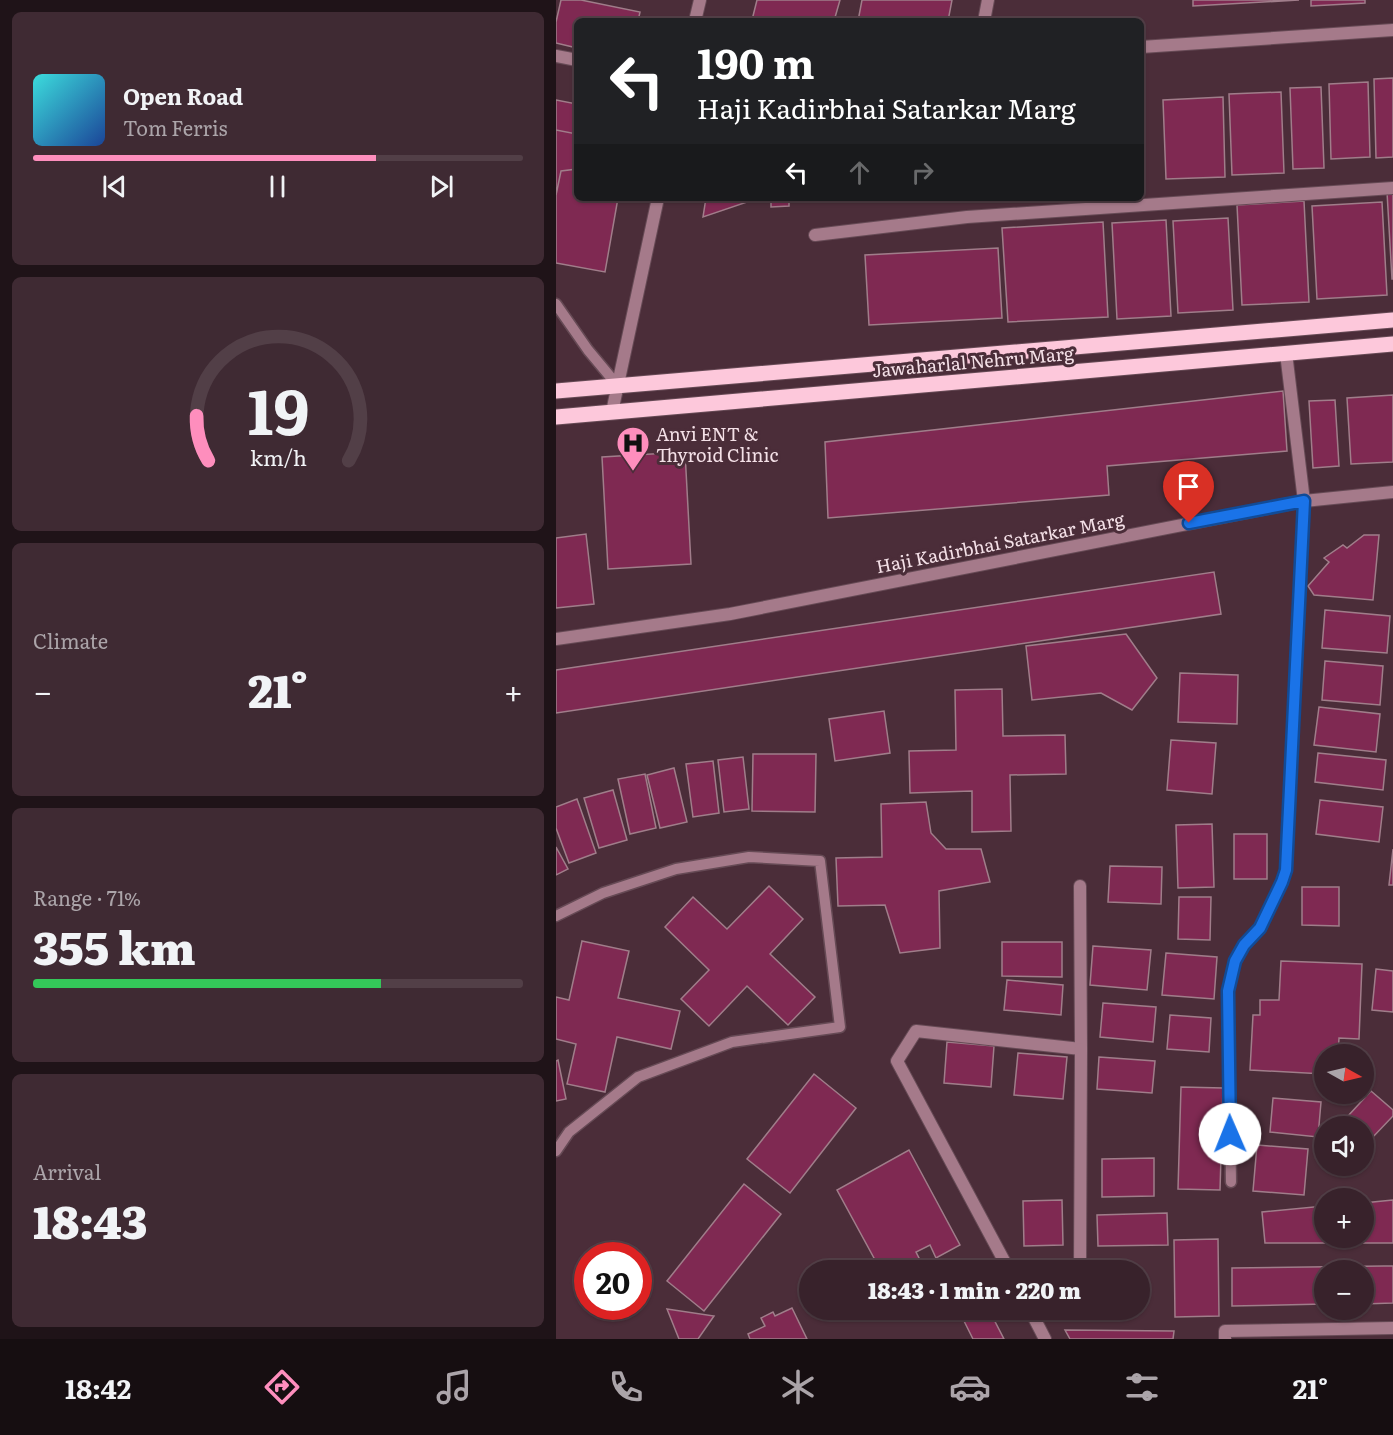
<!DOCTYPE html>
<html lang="en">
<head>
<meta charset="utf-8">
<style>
  :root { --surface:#38222b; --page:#3f2a33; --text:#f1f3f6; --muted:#aba4a9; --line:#523f47; --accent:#fe8ebd }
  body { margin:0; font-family:Literata,serif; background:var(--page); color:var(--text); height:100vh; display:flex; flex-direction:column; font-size:22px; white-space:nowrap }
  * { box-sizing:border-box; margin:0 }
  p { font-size:20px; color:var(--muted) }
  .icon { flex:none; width:33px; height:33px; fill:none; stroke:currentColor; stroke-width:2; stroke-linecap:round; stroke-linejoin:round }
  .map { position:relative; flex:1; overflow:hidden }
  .side { display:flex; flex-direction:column; gap:12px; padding:12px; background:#1f1318; width:556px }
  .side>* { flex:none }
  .hud { position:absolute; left:18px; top:18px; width:570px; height:183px; border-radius:9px; box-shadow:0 2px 4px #0004,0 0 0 2px var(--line); background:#202124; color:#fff; overflow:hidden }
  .needle { width:39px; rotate:98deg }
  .buttons { position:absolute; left:758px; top:1044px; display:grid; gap:12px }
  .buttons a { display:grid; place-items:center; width:60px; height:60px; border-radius:50%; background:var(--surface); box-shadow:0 2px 4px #0004,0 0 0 2px var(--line); font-size:30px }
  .speed { position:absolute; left:18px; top:1242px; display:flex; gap:12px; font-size:30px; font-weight:700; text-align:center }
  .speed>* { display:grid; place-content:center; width:78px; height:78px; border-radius:50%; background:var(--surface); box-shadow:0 2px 4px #0004,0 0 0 2px var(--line); line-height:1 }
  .speed .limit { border:9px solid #d22; background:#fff; color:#111 }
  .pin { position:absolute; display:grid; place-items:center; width:51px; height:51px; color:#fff; margin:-62px -26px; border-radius:50% 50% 50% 0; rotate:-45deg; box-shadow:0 0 6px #0007 }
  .pin .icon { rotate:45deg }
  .me { position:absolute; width:66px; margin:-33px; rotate:359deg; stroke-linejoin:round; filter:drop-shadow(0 0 4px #0008) }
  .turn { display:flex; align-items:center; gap:21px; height:126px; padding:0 24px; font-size:27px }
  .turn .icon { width:78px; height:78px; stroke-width:2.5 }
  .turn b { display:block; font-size:42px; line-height:51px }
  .lanes { display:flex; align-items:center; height:57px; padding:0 24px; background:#0003; justify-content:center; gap:30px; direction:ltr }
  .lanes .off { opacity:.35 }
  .big { font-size:45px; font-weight:800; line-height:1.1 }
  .side .widget { flex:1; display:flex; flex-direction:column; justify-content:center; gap:9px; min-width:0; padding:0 21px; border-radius:9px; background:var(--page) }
  .side .dial { align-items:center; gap:0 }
  .dial svg { height:156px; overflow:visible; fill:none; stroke:var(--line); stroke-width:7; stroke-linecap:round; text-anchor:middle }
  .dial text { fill:var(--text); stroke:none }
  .song { display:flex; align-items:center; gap:18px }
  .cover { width:72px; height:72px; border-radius:9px; background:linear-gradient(135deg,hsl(180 70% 55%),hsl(220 70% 35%)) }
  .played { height:6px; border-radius:3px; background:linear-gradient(90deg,var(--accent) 70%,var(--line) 70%) }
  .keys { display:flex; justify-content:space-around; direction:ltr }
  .heat { display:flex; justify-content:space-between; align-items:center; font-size:33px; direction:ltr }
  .charge { height:9px; border-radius:4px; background:linear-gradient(90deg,#34c759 71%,var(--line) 0) }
  .trip { position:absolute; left:243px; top:1260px; width:351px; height:60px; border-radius:30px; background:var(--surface); box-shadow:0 2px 4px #0004,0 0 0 2px var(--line); font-weight:800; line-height:60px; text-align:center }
  .menu { display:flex; height:96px; justify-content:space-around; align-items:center; background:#160e11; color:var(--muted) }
  .menu .icon { width:42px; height:42px }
  .menu .current { color:var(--accent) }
  .menu b { font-size:27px; color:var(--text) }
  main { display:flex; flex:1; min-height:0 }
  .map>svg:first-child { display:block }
</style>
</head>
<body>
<main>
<section class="side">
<div class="widget">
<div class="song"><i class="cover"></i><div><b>Open Road</b><p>Tom Ferris</p></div></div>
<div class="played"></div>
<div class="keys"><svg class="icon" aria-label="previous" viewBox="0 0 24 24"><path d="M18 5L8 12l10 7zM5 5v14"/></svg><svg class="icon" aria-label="pause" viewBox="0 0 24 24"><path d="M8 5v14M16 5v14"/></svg><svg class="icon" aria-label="next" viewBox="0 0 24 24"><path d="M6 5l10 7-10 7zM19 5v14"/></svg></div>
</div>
<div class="widget dial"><svg viewBox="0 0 100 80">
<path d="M14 69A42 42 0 1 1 86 69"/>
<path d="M14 69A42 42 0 0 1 8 46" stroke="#fe8ebd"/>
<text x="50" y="56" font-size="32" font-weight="700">19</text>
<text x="50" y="72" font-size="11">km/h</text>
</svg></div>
<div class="widget"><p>Climate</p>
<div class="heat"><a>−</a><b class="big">21°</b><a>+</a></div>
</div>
<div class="widget"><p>Range · 71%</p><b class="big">355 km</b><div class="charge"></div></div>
<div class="widget"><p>Arrival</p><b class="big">18:43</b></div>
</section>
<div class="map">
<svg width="837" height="1339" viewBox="0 0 837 1339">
  <rect width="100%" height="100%" fill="#4b2d39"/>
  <g fill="#7f2952" stroke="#a07d8a" stroke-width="1.5">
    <path d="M5,0h20l59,12 -2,9h-61v27l-21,-5v-21z"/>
    <path d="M201,0h83l-6,21h-77l-5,-1z"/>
    <path d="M306,0h90l-4,21h-90z"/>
    <path d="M637,0h106l-106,6z"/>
    <path d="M755,0h54v3l-54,3z"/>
    <path d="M837,78v79l-17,1 -2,-79z"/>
    <path d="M812,82l2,75 -39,2 -2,-75z"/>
    <path d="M765,87l3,81 -31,1 -3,-81z"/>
    <path d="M725,92l3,81 -52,2 -3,-81z"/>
    <path d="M667,97l2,80 -59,2 -3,-79z"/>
    <path d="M0,100l21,4v94h41l-13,74 -49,-9z"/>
    <path d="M0,130l21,4v35l-16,2 -5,24z"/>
    <path d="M837,191v88h-1l-5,-87z"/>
    <path d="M150,198h50v1l-53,18z"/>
    <path d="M215,198h18v8l-18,1z"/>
    <path d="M244,198h22v2l-22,1z"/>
    <path d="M277,198h18v2l-18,1z"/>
    <path d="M748,201l5,101 -67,3 -5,-100z"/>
    <path d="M826,202l5,93 -70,4 -5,-93z"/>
    <path d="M672,218l5,92 -55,3 -5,-92z"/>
    <path d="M610,220l5,96 -54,3 -5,-96z"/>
    <path d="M547,222l5,95 -100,5 -6,-94z"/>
    <path d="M442,248l4,70 -133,7 -4,-70z"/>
    <path d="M727,391l4,60 -180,15 2,29 -281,23 -3,-76z"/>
    <path d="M837,395v67l-42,2 -4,-66z"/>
    <path d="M779,400l4,66 -26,2 -4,-67z"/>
    <path d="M129,452l6,112 -83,5 -6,-112z"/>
    <path d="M30,534l8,70 -38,4v-70z"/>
    <path d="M808,535h15l-6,65 -59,-5 -6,-9 21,-24 -5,-4 19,-13 4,3z"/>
    <path d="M658,572l7,42 -665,99v-43z"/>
    <path d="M769,610l65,6 -3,37 -65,-5z"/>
    <path d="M570,634l31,44 -25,32 -31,-17 -69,7 -6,-54z"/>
    <path d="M769,661l58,5 -3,39 -58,-5z"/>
    <path d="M624,673l58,2 -1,49 -59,-2z"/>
    <path d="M446,689l1,47 62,-1 1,39 -56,1 1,56 -39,1v-41l-62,2 -1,-42 47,-1 -1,-60z"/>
    <path d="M763,707l61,7 -4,38 -62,-7z"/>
    <path d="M328,711l6,42 -55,8 -6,-42z"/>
    <path d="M615,740l45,3 -4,51 -45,-4z"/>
    <path d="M762,753l68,7 -3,30 -68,-8z"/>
    <path d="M197,754h63l-1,58 -63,-1z"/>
    <path d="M187,757l6,52 -25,3 -6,-52z"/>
    <path d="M157,761l6,52 -26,4 -7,-53z"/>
    <path d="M118,768l13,54 -27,6 -13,-53z"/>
    <path d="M89,774l11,54 -26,6 -12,-55z"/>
    <path d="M57,790l14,50 -28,8 -15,-50z"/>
    <path d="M21,799l19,54 -27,10 -13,-35v-21z"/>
    <path d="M764,800l63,7 -4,35 -63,-8z"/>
    <path d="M370,802l5,31 15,16h35l9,33 -51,9 1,57 -40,5 -15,-48 -47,1 -2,-48 46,-1 -1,-53z"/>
    <path d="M656,824l2,63 -36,1 -2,-63z"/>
    <rect x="678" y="834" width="33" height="45"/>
    <path d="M0,847l12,22 -12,6z"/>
    <path d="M837,849v36h-4z"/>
    <path d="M554,866l52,1 -1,37 -53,-2z"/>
    <path d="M213,886l34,33 -33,35 45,43 -27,28 -41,-39 -38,40 -28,-27 28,-29 -44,-43 28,-30 34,32z"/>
    <path d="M746,887h37v39l-37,-1z"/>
    <path d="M623,897h32l-1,43 -32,-1z"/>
    <path d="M26,941l47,10 -11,47 62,13 -9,38 -54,-12 -12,55 -38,-8 9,-40 -20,-5v-42l13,3z"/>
    <path d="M446,942h60v35l-60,-1z"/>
    <path d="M537,946l58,4 -4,40 -57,-5z"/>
    <path d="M610,953l51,4 -3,42 -52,-4z"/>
    <path d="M725,961l81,3 -3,75 -20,-1 -1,16h-14v20l-74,-4 3,-55h7v-15h19z"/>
    <path d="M820,969l17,2v41l-21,-2z"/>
    <path d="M451,980l56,5 -2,30 -57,-5z"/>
    <path d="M547,1003l53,4 -3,35 -53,-5z"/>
    <path d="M614,1015l41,3 -2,34 -42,-3z"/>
    <path d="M391,1042l47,4 -3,41 -47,-4z"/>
    <path d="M462,1053l49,4 -4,42 -49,-4z"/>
    <path d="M543,1057l56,4 -3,32 -55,-4z"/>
    <path d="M2,1060l8,39 -10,2v-40z"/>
    <path d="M258,1074l42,34 -66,85 -43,-34z"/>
    <path d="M625,1087l42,1 -3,102 -42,-1z"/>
    <path d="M815,1091l22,19v6l-21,22 -9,-9v-3h-3l-12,-10z"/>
    <path d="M717,1098l48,4 -3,35 -48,-5z"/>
    <path d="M701,1145l51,4 -4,46 -51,-4z"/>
    <path d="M353,1150l51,95 -24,13 -6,-13 -14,7 4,8 -13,7 -1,-3 -9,5 -4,-7 -13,7 -43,-79z"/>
    <path d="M598,1158v38l-52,1v-38z"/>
    <path d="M188,1184l37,30 -77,97 -37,-30z"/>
    <path d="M506,1200l1,45 -39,1 -1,-45z"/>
    <path d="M837,1200v43h-128l-3,-31 62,-6v32h39v-35z"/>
    <path d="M611,1213l1,32 -70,1 -1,-31z"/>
    <path d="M662,1239l1,77 -44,1 -1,-77z"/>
    <path d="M828,1266h9v37l-30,1v-34h-39v34l-92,2v-38z"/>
    <path d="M236,1308l15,31h-57l-2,-5 17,-8 -4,-8 12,-6 2,4z"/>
    <path d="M111,1309l47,7 -16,23h-19z"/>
    <path d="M411,1310h22l15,29h-31l-13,-26z"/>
    <path d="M509,1330l109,1 -1,8h-103z"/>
  </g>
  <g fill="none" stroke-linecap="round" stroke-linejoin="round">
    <g stroke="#664a55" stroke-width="13">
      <g id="service">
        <path d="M0,304l32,46 30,36"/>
        <path d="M0,916l47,-23 73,-24 73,-12 71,4 20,166 -108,15 -94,35 -69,55 -13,19"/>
        <path d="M675,1182l-3,-191 7,-30 9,-16 16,-17 22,-46 4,-12 18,-369"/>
      </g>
    </g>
    <g stroke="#664a55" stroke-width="14">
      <g id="minor">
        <path d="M428,21l4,-21"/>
        <path d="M585,47l252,-17"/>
        <path d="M0,56l21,4"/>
        <path d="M259,235l152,-18 426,-29"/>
        <path d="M748,501l89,-9"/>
        <path d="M0,639l174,-25 574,-113 -18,-148"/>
        <path d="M453,1270l-112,-209 19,-30 165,18 -1,-163"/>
        <path d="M524,1270l1,-221"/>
        <path d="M474,1310l15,29"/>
        <path d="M669,1339v-8l168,-3"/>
      </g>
    </g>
    <g stroke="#664a55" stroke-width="14">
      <g id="tertiary">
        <path d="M139,21l5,-21"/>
        <path d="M56,412l46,-214"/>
      </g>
    </g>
    <g stroke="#664a55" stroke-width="17">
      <g id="primary">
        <path d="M0,391l837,-71"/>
        <path d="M0,417l837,-73"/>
      </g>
    </g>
    <use href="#service" stroke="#a57a8a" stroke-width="10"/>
    <use href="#minor" stroke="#a57a8a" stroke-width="12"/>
    <use href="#tertiary" stroke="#a57a8a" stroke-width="12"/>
    <use href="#primary" stroke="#fdc8db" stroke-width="15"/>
  </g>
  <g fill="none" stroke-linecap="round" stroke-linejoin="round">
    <g stroke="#114b97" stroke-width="15">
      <path id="route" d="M633,523l115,-22 -18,369 -4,12 -22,46 -16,17 -9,16 -7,30 2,143"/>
    </g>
    <use href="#route" stroke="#1a73e8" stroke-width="10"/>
  </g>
  <defs>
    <g id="hospital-pin" transform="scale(1.725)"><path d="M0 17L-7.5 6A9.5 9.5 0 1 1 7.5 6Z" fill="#fe8ebd" stroke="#4b2d39"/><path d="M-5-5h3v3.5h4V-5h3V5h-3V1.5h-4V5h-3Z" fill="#111"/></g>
  </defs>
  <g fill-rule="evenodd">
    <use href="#hospital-pin" x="77" y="443"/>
  </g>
  <g text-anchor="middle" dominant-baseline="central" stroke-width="6" stroke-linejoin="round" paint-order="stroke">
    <g font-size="18" fill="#f4e0e7" stroke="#4b2d39">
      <text transform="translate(417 361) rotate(-5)">Jawaharlal Nehru Marg</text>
      <text transform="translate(444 542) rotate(-11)">Haji Kadirbhai Satarkar Marg</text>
    </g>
    <g font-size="18" fill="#f4e0e7" stroke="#4b2d39" text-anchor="start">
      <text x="100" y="433">Anvi ENT &amp;<tspan x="100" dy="21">Thyroid Clinic</tspan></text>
    </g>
  </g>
</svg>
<div class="buttons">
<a><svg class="needle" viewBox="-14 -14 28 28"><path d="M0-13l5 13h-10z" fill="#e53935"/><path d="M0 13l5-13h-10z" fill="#aba4a9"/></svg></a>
<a><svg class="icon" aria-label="sound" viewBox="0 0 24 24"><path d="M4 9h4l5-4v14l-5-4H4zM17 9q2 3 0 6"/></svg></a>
<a>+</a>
<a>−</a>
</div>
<div class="speed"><div class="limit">20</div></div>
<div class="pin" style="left:633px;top:523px;background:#d93025"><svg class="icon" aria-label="arrive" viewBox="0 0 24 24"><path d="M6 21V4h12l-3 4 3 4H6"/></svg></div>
<svg class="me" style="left:674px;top:1134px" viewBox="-20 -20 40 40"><circle r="19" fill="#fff"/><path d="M0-13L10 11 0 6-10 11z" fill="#1a73e8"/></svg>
<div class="trip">18:43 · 1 min · 220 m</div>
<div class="hud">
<div class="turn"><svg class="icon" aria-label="left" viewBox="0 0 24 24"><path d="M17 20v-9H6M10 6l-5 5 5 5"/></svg><div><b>190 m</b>Haji Kadirbhai Satarkar Marg</div></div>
<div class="lanes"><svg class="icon" aria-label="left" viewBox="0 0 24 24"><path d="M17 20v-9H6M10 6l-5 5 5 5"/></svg><svg class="icon off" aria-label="ahead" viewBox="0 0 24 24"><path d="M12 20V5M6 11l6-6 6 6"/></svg><svg class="icon off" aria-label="right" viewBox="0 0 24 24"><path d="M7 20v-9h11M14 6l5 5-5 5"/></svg></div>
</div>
</div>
</main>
<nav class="menu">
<b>18:42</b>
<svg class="icon current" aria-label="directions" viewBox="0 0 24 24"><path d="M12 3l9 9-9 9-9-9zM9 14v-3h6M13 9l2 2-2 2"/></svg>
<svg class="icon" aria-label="music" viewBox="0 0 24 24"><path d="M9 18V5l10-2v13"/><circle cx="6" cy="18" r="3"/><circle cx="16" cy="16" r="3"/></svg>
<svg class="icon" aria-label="phone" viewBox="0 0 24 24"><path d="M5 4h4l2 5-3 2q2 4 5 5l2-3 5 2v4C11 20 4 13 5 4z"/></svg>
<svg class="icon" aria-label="climate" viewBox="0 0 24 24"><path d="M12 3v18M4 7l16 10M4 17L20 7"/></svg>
<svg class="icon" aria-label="car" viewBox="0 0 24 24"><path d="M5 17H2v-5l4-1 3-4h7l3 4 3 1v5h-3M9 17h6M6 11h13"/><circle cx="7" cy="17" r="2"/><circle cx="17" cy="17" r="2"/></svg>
<svg class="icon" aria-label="filters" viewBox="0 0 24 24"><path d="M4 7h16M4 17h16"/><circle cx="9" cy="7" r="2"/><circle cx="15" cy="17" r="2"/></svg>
<b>21°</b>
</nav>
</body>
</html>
